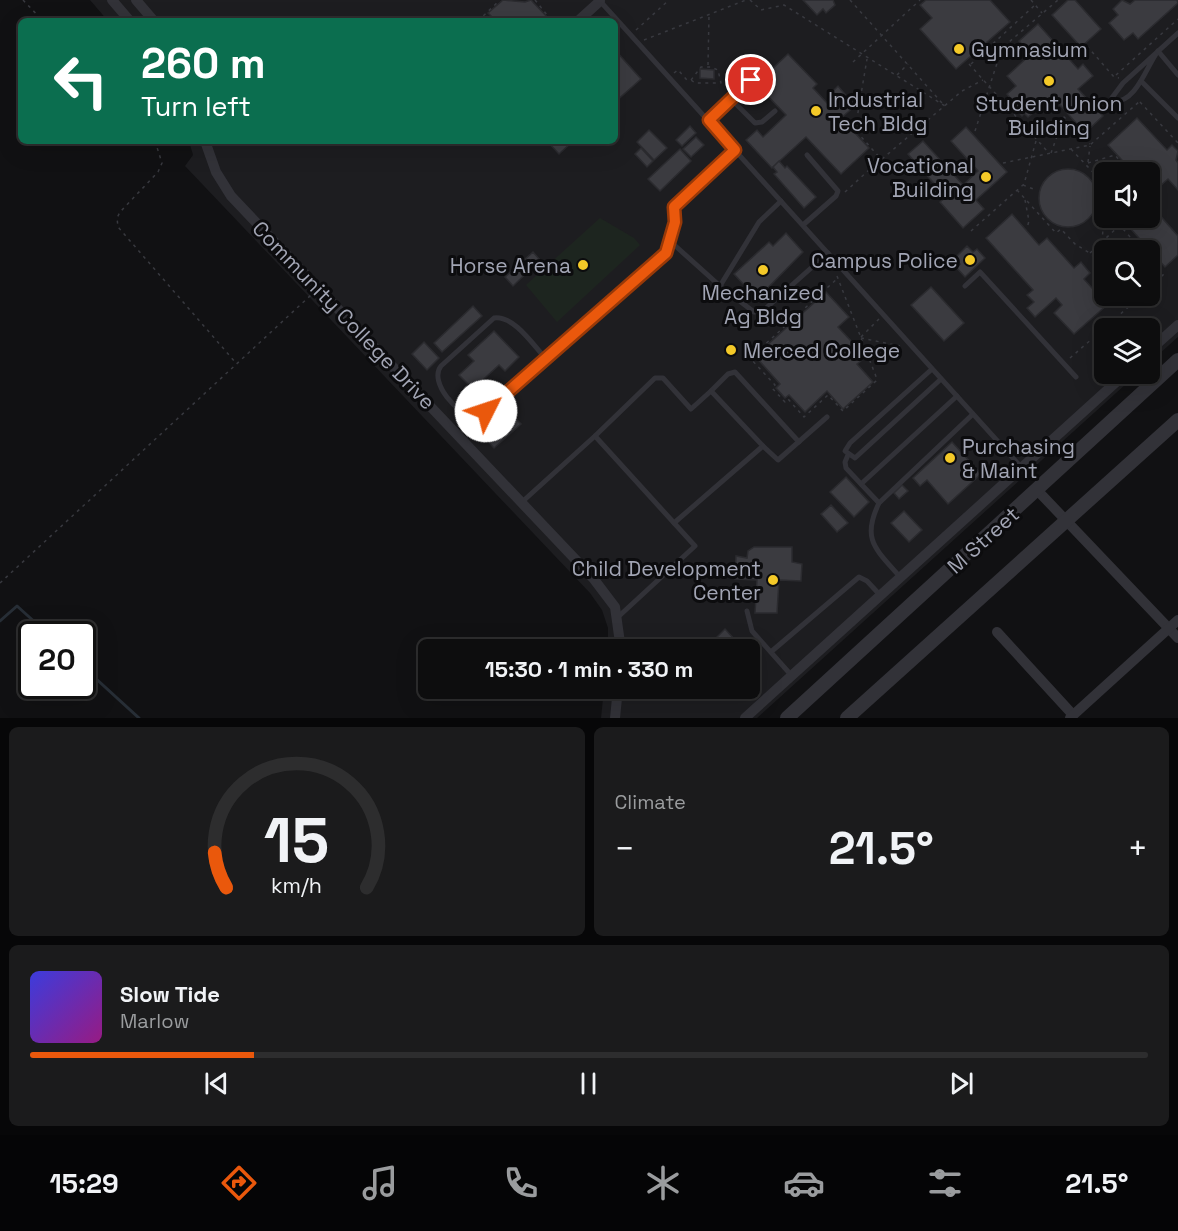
<!DOCTYPE html>
<html lang="en">
<head>
<meta charset="utf-8">
<style>
  :root { --surface:#0d0d0e; --page:#1b1b1c; --text:#f1f3f6; --muted:#9a9c9e; --line:#2d2d2e; --accent:#ea580c }
  body { margin:0; font-family:"Space Grotesk",sans-serif; background:var(--page); color:var(--text); height:100vh; display:flex; flex-direction:column; font-size:22px; white-space:nowrap }
  * { box-sizing:border-box; margin:0 }
  p { font-size:20px; color:var(--muted) }
  .icon { flex:none; width:33px; height:33px; fill:none; stroke:currentColor; stroke-width:2; stroke-linecap:round; stroke-linejoin:round }
  .map { position:relative; height:718px; overflow:hidden }
  .drawer { display:flex; flex-direction:column; gap:9px; padding:9px; background:#070708; flex:1 }
  .drawer>* { flex:none }
  .guide { position:absolute; left:18px; top:18px; width:600px; height:126px; border-radius:9px; box-shadow:0 6px 24px #0002,0 0 0 2px var(--line); background:#0b6e4f; color:#fff; overflow:hidden }
  .fabs { position:absolute; left:1094px; top:162px; display:grid; gap:12px }
  .fabs a { display:grid; place-items:center; width:66px; height:66px; border-radius:9px; background:var(--surface); box-shadow:0 6px 24px #0002,0 0 0 2px var(--line); font-size:30px }
  .speed { position:absolute; left:18px; top:621px; display:flex; gap:12px; font-size:30px; font-weight:700; text-align:center }
  .speed>* { display:grid; place-content:center; width:78px; height:78px; border-radius:50%; background:var(--surface); box-shadow:0 6px 24px #0002,0 0 0 2px var(--line); line-height:1 }
  .speed .limit { border:3px solid #111; border-radius:9px; background:#fff; color:#111 }
  .pin { position:absolute; display:grid; place-items:center; width:51px; height:51px; color:#fff; margin:-26px; border:3px solid #fff; border-radius:50%; box-shadow:0 2px 6px #0007 }
  .me { position:absolute; width:66px; margin:-33px; rotate:49deg; stroke-linejoin:round; filter:drop-shadow(0 0 4px #0008) }
  .turn { display:flex; align-items:center; gap:21px; height:126px; padding:0 24px; font-size:27px }
  .turn .icon { width:78px; height:78px; stroke-width:2.5 }
  .turn b { display:block; font-size:42px; line-height:51px }
  .big { font-size:45px; font-weight:700; line-height:1.1 }
  .drawer .card { flex:1; display:flex; flex-direction:column; justify-content:center; gap:9px; min-width:0; padding:0 21px; border-radius:9px; background:var(--page) }
  .drawer .dial { align-items:center; gap:0 }
  .dial svg { height:156px; overflow:visible; fill:none; stroke:var(--line); stroke-width:7; stroke-linecap:round; text-anchor:middle }
  .dial text { fill:var(--text); stroke:none }
  .song { display:flex; align-items:center; gap:18px }
  .cover { width:72px; height:72px; border-radius:9px; background:linear-gradient(135deg,hsl(240 70% 55%),hsl(310 70% 35%)) }
  .played { height:6px; border-radius:3px; background:linear-gradient(90deg,var(--accent) 20%,var(--line) 20%) }
  .keys { display:flex; justify-content:space-around; direction:ltr }
  .heat { display:flex; justify-content:space-between; align-items:center; font-size:33px; direction:ltr }
  .drawer .tiles { flex:1; display:grid; gap:9px; grid-template-columns:1fr 1fr }
  .card:last-child { grid-column:span 2 }
  .trip { position:absolute; left:418px; top:639px; width:342px; height:60px; border-radius:9px; background:var(--surface); box-shadow:0 6px 24px #0002,0 0 0 2px var(--line); font-weight:700; line-height:60px; text-align:center }
  .tab-bar { display:flex; height:96px; justify-content:space-around; align-items:center; background:#050506; color:var(--muted) }
  .tab-bar .icon { width:42px; height:42px }
  .tab-bar .current { color:var(--accent) }
  .tab-bar b { font-size:27px; color:var(--text) }
  .map>svg:first-child { display:block }
</style>
</head>
<body>
<div class="map">
<svg width="1178" height="718" viewBox="0 0 1178 718">
  <rect width="100%" height="100%" fill="#111113"/>
  <path fill="#1d1d20" fill-rule="evenodd" d="M90,0h1088v337l-29,26v-35h-45v46h33l-380,344h-156l3,-29 146,-1v-38l-142,-1v-21l-6,-18 -12,-17 -405,-427 8,-11 -4,-14h426v-120h-507zM1104,172h45v46h-45zM1104,250h45v46h-45z"/>
  <path fill="#1d251f" d="M600,218l34,20 6,7 -83,77 -31,-37z"/>
  <g fill="none" stroke-linecap="round" stroke-linejoin="round">
    <g stroke="#272e36" stroke-width="3">
      <path d="M0,621l17,-15 31,28"/>
      <path d="M82,666l57,52"/>
    </g>
  </g>
  <g fill="#3b3b40" stroke="#2b2b2f" stroke-width="1.5">
    <path d="M503,0l22,2 6,-2 19,20 -54,1 -8,-8z"/>
    <path d="M803,0h30l2,5 -9,8 -3,-4 -6,6z"/>
    <path d="M926,0h64l20,22 -54,47 -36,-40 12,-11 -12,-13z"/>
    <path d="M1068,0h7l26,29 -20,18 -29,-32z"/>
    <path d="M1122,0l8,4 5,-4h42l1,3 -40,36 -5,-6 -9,7 -15,-17 9,-8 -5,-6z"/>
    <path d="M1038,24l40,45 5,-5 10,12 -15,13 25,27 -18,17 -32,-36 -25,20 -4,-4 -2,3 -13,-15 2,-2 -4,-5 9,-8 -9,-10 24,-22 -12,-13z"/>
    <path d="M615,50l26,29 -26,23z"/>
    <path d="M788,54l29,30 -4,4 15,16 9,-7 -5,-5 6,-6 17,20 -14,12 28,30 -28,26 -35,-37 -34,31 -26,-28 11,-10 6,7 23,-22 -30,-31z"/>
    <path d="M700,69l14,1v9l-14,-1z"/>
    <path d="M1137,118l30,32 5,-5 6,6 -2,9 2,3v27l-10,-11 -16,14 -3,-3v-18h-16l-25,-27z"/>
    <path d="M690,126l6,7 -14,13 -6,-6z"/>
    <path d="M966,127l41,45 -31,28 8,9 -21,19 -23,-26 6,-5 -38,-43 15,-13 40,44 15,-14 -27,-30z"/>
    <path d="M649,130l18,18 -13,12 -17,-18z"/>
    <path d="M696,137l8,8 -13,12 -8,-8z"/>
    <path d="M547,141h26l-14,13z"/>
    <path d="M641,148l12,13 -6,6 -12,-13z"/>
    <path d="M680,149l11,12 -31,30 -12,-12z"/>
    <path d="M779,161l6,7 2,-2 29,31 -12,11 -30,-34 3,-2 -4,-5z"/>
    <circle cx="1068" cy="198" r="29"/>
    <path d="M1149,203l29,33v19l-13,12 -44,-49h28z"/>
    <path d="M1012,214l27,31 8,-7 27,30 7,-6 9,11 -6,6 23,26 -33,29 -20,-21 8,-8 -6,-7 -21,19 -8,-9 7,-6 -7,-7 6,-5 -47,-52z"/>
    <path d="M786,233l17,19 -46,47 -23,-25 35,-32 4,4z"/>
    <path d="M967,246l6,6 4,-3 8,9 -20,19 -9,-10 4,-3 -5,-6z"/>
    <path d="M533,252l7,8 -27,26 -8,-9z"/>
    <path d="M931,287l33,36 -20,18 -33,-36z"/>
    <path d="M826,292l23,25 -11,10 28,30 -9,7 16,18 -30,27 -16,-18 -22,21 -16,-17 -4,3 -9,-10 4,-4 -25,-28z"/>
    <path d="M473,306l9,10 -40,36 -8,-9z"/>
    <path d="M494,331l25,26 -14,14 -6,-6 -26,24 -14,-14 15,-14 -6,-6z"/>
    <path d="M424,342l15,16 -12,12 -15,-16z"/>
    <path d="M508,411l13,13 -27,24 -12,-13z"/>
    <path d="M952,442l29,32 -33,30 -21,-24 -7,6 -7,-8z"/>
    <path d="M846,477l23,25 -15,15 -24,-25z"/>
    <path d="M902,485l6,6 -9,8 -5,-6z"/>
    <path d="M831,505l17,18 -11,9 -16,-18z"/>
    <path d="M904,511l18,19 -13,12 -18,-19z"/>
    <path d="M754,547h38v15l10,2 -1,17 -22,-1 -2,33h-22l2,-33 -22,-1 1,-23 11,2 1,-7z"/>
    <path d="M725,629l11,12 -9,9h-10l-6,-7z"/>
  </g>
  <g fill="none" stroke-linecap="round" stroke-linejoin="round">
    <g stroke="#38393f" stroke-width="1.5" stroke-dasharray="3 4.5" stroke-linecap="butt">
      <path d="M23,0l20,21"/>
      <path d="M535,0l17,21"/>
      <path d="M750,0l11,10 23,-5 161,101"/>
      <path d="M850,0l92,103"/>
      <path d="M1031,0l11,13"/>
      <path d="M486,21l-4,-4 17,-16"/>
      <path d="M636,30l33,-30"/>
      <path d="M644,40l102,-40"/>
      <path d="M1087,46l27,31 5,1"/>
      <path d="M853,62l67,-62"/>
      <path d="M969,64l79,88"/>
      <path d="M971,64l64,-59"/>
      <path d="M708,65l1,-50"/>
      <path d="M674,73l4,-3 9,10h4l10,-13h10l7,3 3,13h-26l-4,-3"/>
      <path d="M897,75l11,-11"/>
      <path d="M1116,75l62,-56"/>
      <path d="M1140,102l38,41"/>
      <path d="M975,131l27,-83 56,-48"/>
      <path d="M155,141l7,22 -4,9 -38,40 -3,6 1,9 118,136"/>
      <path d="M1071,149l33,35"/>
      <path d="M1051,153l13,-36 26,27"/>
      <path d="M882,159l80,-68 21,-11"/>
      <path d="M1088,162l2,-16"/>
      <path d="M1003,163l87,-18 50,-44"/>
      <path d="M1088,163l27,-8 7,8 -3,9"/>
      <path d="M1023,185l13,5"/>
      <path d="M1017,190l39,43 5,-4 14,15 29,18"/>
      <path d="M845,192l36,-33 -26,-29 12,-71"/>
      <path d="M1025,200l4,21 -2,7"/>
      <path d="M1096,214l6,7"/>
      <path d="M1113,218l29,32"/>
      <path d="M971,231l53,-47 12,-43"/>
      <path d="M1102,242l2,-26"/>
      <path d="M1105,242l3,8"/>
      <path d="M1090,253l29,-27"/>
      <path d="M1149,258l15,16 -15,14"/>
      <path d="M837,276l40,103 -1,2 -33,30 -15,-16 -24,22 -16,-18 -3,3 -13,-14 3,-3 -25,-27 88,-80"/>
      <path d="M1108,304l10,-8"/>
      <path d="M861,337l18,-18"/>
      <path d="M861,338l39,8"/>
      <path d="M1070,358l71,-62"/>
      <path d="M0,583l311,-288"/>
    </g>
    <g stroke="#323238" stroke-width="5">
      <path d="M600,1l421,466"/>
      <path d="M1158,51c-12,16 -21,51 -45,51l-2,-3 12,-16 55,-50"/>
      <path d="M1158,51l20,24"/>
      <path d="M1141,81l37,37"/>
      <path d="M731,99l24,24 7,-1 13,-11"/>
      <path d="M709,121l42,-41"/>
      <path d="M781,201l-22,21 -39,64 34,26 11,-3 63,-56"/>
      <path d="M803,225l33,-29 2,-5 -31,-36"/>
      <path d="M671,242l49,44"/>
      <path d="M965,286l15,-14 96,105"/>
      <path d="M546,359c-12,-13 -32,-44 -52,-41l-53,48c-13,16 18,50 32,50 5,0 9,-3 13,-5l180,-158 9,-31 -1,-15 61,-57"/>
      <path d="M932,369l-82,74 -5,8 10,7 86,-79"/>
      <path d="M711,391l17,-17 7,-2 64,70"/>
      <path d="M957,396l-96,88 18,19 94,-89"/>
      <path d="M595,436l60,-58h8l28,31 20,-18 52,55 -89,77"/>
      <path d="M763,446l15,14 49,-43"/>
      <path d="M848,455l-3,7 1,6 15,16"/>
      <path d="M522,502l73,-66 100,110 -77,71"/>
      <path d="M879,503c-18,37 -3,46 21,74"/>
      <path d="M747,611l5,20 40,45"/>
      <path d="M772,651l87,-74 8,4 13,14"/>
    </g>
    <g stroke="#323238" stroke-width="10">
      <path d="M112,0l18,21"/>
      <path d="M136,0l18,21"/>
      <path d="M578,21l22,-20"/>
      <path d="M205,141l11,31 15,24 362,382 22,29 6,43"/>
      <path d="M1149,351l29,-26"/>
      <path d="M1037,490l141,148"/>
      <path d="M997,632l76,83"/>
      <path d="M615,718l3,-30"/>
      <path d="M745,718l380,-344"/>
      <path d="M1070,718l108,-98"/>
    </g>
    <g stroke="#323238" stroke-width="14">
      <path d="M787,718l391,-358"/>
      <path d="M847,718l331,-298"/>
    </g>
  </g>
  <g fill="none" stroke-linecap="round" stroke-linejoin="round">
    <g stroke="#983908" stroke-width="15">
      <path id="route" d="M486,411l180,-158 9,-31 -1,-15 61,-57 -26,-30 42,-40"/>
    </g>
    <use href="#route" stroke="#ea580c" stroke-width="10"/>
  </g>
  <g fill="#f4c928" stroke="#0c0c0e" stroke-width="2">
    <circle cx="959" cy="49" r="6"/>
    <circle cx="1049" cy="81" r="6"/>
    <circle cx="816" cy="111" r="6"/>
    <circle cx="986" cy="177" r="6"/>
    <circle cx="970" cy="260" r="6"/>
    <circle cx="583" cy="265" r="6"/>
    <circle cx="763" cy="270" r="6"/>
    <circle cx="731" cy="350" r="6"/>
    <circle cx="950" cy="458" r="6"/>
    <circle cx="773" cy="580" r="6"/>
  </g>
  <g text-anchor="middle" dominant-baseline="central" stroke-width="6" stroke-linejoin="round" paint-order="stroke">
    <g font-size="21" fill="#a2a5b4" stroke="#0c0c0e" text-anchor="start">
      <text x="971" y="49">Gymnasium</text>
      <text x="828" y="99">Industrial<tspan x="828" dy="24">Tech Bldg</tspan></text>
      <text x="1049" y="103" text-anchor="middle">Student Union<tspan x="1049" dy="24">Building</tspan></text>
      <text x="974" y="165" text-anchor="end">Vocational<tspan x="974" dy="24">Building</tspan></text>
      <text x="958" y="260" text-anchor="end">Campus Police</text>
      <text x="571" y="265" text-anchor="end">Horse Arena</text>
      <text x="763" y="292" text-anchor="middle">Mechanized<tspan x="763" dy="24">Ag Bldg</tspan></text>
      <text x="743" y="350">Merced College</text>
      <text x="962" y="446">Purchasing<tspan x="962" dy="24">&amp; Maint</tspan></text>
      <text x="761" y="568" text-anchor="end">Child Development<tspan x="761" dy="24">Center</tspan></text>
    </g>
    <g font-size="21" fill="#a2a5b4" stroke="#0c0c0e">
      <text transform="translate(344 315) rotate(46)">Community College Drive</text>
      <text transform="translate(983 540) rotate(-42)">M Street</text>
    </g>
  </g>
</svg>
<div class="fabs">
<a><svg class="icon" aria-label="sound" viewBox="0 0 24 24"><path d="M4 9h4l5-4v14l-5-4H4zM17 9q2 3 0 6"/></svg></a>
<a><svg class="icon" aria-label="search" viewBox="0 0 24 24"><circle cx="10" cy="10" r="6"/><path d="M15 15l6 6"/></svg></a>
<a><svg class="icon" aria-label="layers" viewBox="0 0 24 24"><path d="M12 4l9 5-9 5-9-5zM3 14l9 5 9-5"/></svg></a>
</div>
<div class="speed"><div class="limit">20</div></div>
<div class="pin" style="left:751px;top:80px;background:#d93025"><svg class="icon" aria-label="arrive" viewBox="0 0 24 24"><path d="M6 21V4h12l-3 4 3 4H6"/></svg></div>
<svg class="me" style="left:486px;top:411px" viewBox="-20 -20 40 40"><circle r="19" fill="#fff"/><path d="M0-13L10 11 0 6-10 11z" fill="#ea580c"/></svg>
<div class="trip">15:30 · 1 min · 330 m</div>
<div class="guide">
<div class="turn"><svg class="icon" aria-label="left" viewBox="0 0 24 24"><path d="M17 20v-9H6M10 6l-5 5 5 5"/></svg><div><b>260 m</b>Turn left</div></div>
</div>
</div>
<section class="drawer">
<div class="tiles">
<div class="card dial"><svg viewBox="0 0 100 80">
<path d="M14 69A42 42 0 1 1 86 69"/>
<path d="M14 69A42 42 0 0 1 8 51" stroke="#ea580c"/>
<text x="50" y="56" font-size="32" font-weight="700">15</text>
<text x="50" y="72" font-size="11">km/h</text>
</svg></div>
<div class="card"><p>Climate</p>
<div class="heat"><a>−</a><b class="big">21.5°</b><a>+</a></div>
</div>
<div class="card">
<div class="song"><i class="cover"></i><div><b>Slow Tide</b><p>Marlow</p></div></div>
<div class="played"></div>
<div class="keys"><svg class="icon" aria-label="previous" viewBox="0 0 24 24"><path d="M18 5L8 12l10 7zM5 5v14"/></svg><svg class="icon" aria-label="pause" viewBox="0 0 24 24"><path d="M8 5v14M16 5v14"/></svg><svg class="icon" aria-label="next" viewBox="0 0 24 24"><path d="M6 5l10 7-10 7zM19 5v14"/></svg></div>
</div>
</div>
</section>
<nav class="tab-bar">
<b>15:29</b>
<svg class="icon current" aria-label="directions" viewBox="0 0 24 24"><path d="M12 3l9 9-9 9-9-9zM9 14v-3h6M13 9l2 2-2 2"/></svg>
<svg class="icon" aria-label="music" viewBox="0 0 24 24"><path d="M9 18V5l10-2v13"/><circle cx="6" cy="18" r="3"/><circle cx="16" cy="16" r="3"/></svg>
<svg class="icon" aria-label="phone" viewBox="0 0 24 24"><path d="M5 4h4l2 5-3 2q2 4 5 5l2-3 5 2v4C11 20 4 13 5 4z"/></svg>
<svg class="icon" aria-label="climate" viewBox="0 0 24 24"><path d="M12 3v18M4 7l16 10M4 17L20 7"/></svg>
<svg class="icon" aria-label="car" viewBox="0 0 24 24"><path d="M5 17H2v-5l4-1 3-4h7l3 4 3 1v5h-3M9 17h6M6 11h13"/><circle cx="7" cy="17" r="2"/><circle cx="17" cy="17" r="2"/></svg>
<svg class="icon" aria-label="filters" viewBox="0 0 24 24"><path d="M4 7h16M4 17h16"/><circle cx="9" cy="7" r="2"/><circle cx="15" cy="17" r="2"/></svg>
<b>21.5°</b>
</nav>
</body>
</html>
